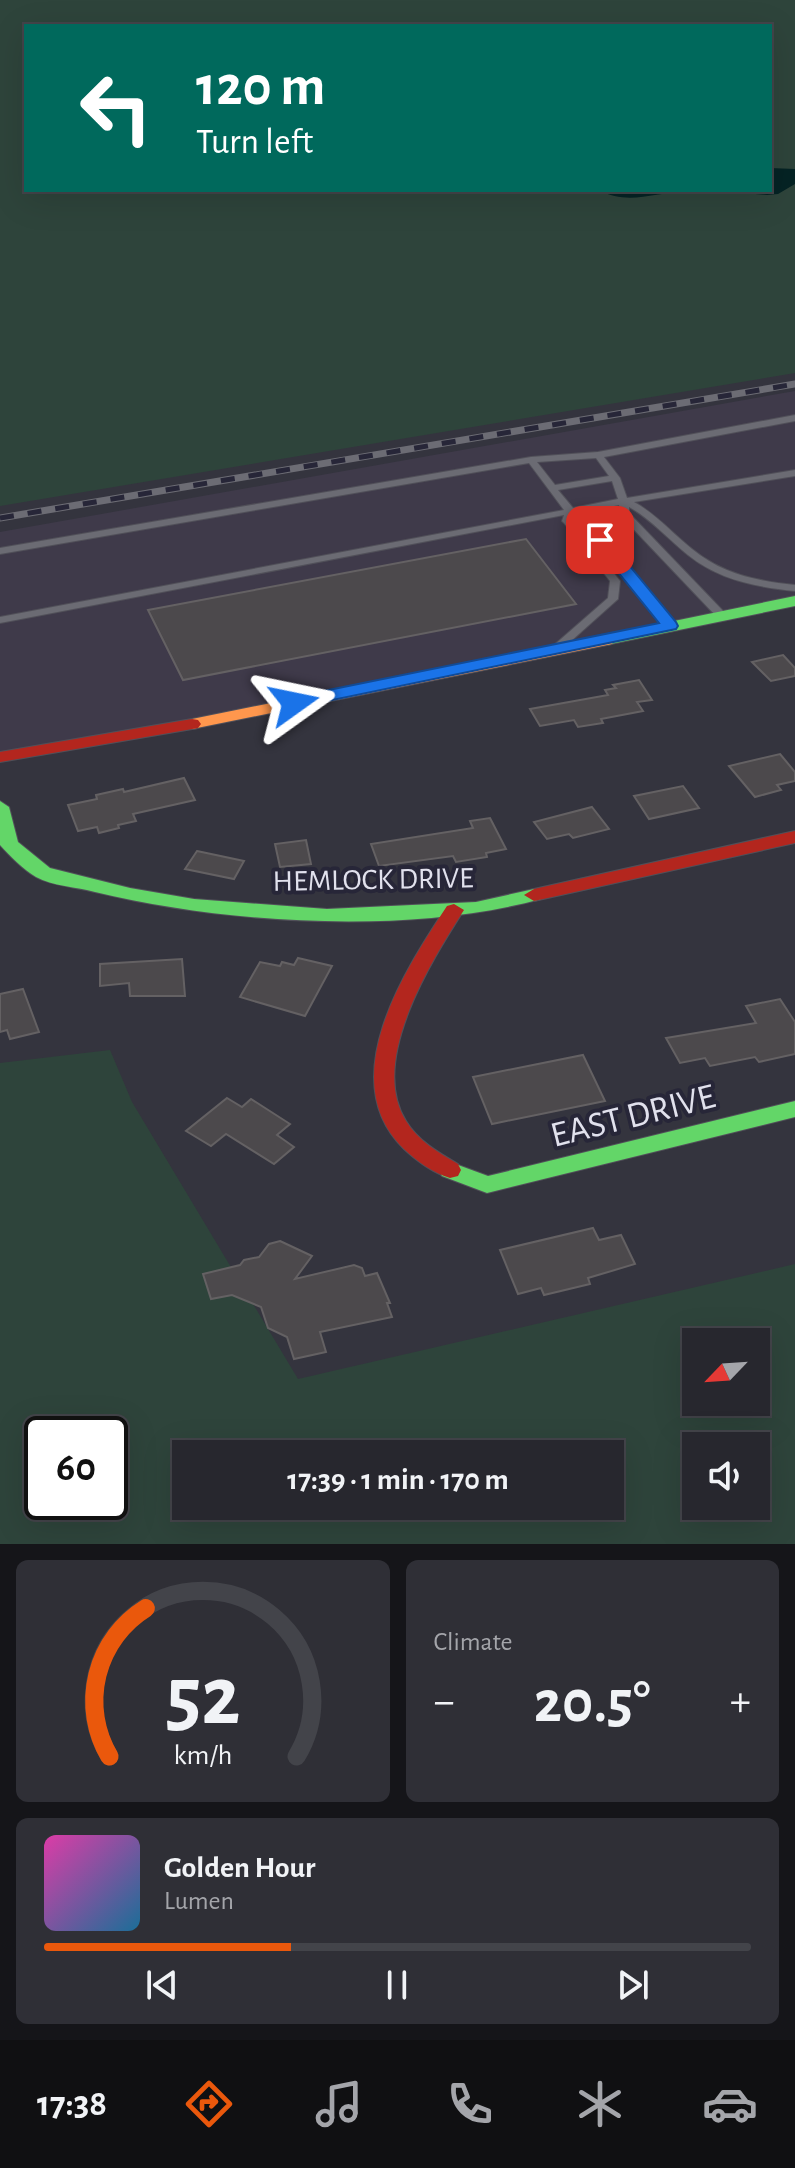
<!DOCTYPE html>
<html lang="en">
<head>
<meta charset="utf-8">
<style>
  :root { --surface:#27272e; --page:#2f2f36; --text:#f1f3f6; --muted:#a4a5aa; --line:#43444a; --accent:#ea580c }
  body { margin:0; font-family:"Alegreya Sans",sans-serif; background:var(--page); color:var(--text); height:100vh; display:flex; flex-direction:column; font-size:30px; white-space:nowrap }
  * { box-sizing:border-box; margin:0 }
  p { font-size:26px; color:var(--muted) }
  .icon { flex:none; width:44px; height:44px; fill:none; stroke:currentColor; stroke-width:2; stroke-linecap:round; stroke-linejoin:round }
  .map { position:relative; height:1544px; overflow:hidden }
  .panel { display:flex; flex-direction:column; gap:16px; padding:16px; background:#151519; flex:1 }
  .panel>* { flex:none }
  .hud { position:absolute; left:24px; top:24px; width:748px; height:168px; border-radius:0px; box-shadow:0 8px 32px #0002,0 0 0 2px var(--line); background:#00695c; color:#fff; overflow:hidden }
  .needle { width:52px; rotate:245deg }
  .controls { position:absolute; left:682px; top:1328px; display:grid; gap:16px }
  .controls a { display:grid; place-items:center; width:88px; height:88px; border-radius:0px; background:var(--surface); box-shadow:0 8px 32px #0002,0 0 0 2px var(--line); font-size:40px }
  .speed { position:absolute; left:24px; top:1416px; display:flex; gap:16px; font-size:40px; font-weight:700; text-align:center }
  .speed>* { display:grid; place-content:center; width:104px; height:104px; border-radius:50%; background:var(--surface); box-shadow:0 8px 32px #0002,0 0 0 2px var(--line); line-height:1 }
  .speed .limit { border:4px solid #111; border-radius:12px; background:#fff; color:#111 }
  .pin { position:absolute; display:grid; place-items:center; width:68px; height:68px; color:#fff; margin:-34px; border-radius:16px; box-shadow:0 4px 12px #0006 }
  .me { position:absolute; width:88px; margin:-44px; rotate:78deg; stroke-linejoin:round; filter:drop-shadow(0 0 6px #0008) }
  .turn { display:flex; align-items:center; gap:28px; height:168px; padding:0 40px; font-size:36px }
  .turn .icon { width:104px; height:104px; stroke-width:2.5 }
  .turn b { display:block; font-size:56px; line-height:68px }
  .big { font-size:60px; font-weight:700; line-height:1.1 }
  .panel .tile { flex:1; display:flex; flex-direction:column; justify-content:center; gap:12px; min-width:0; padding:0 28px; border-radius:12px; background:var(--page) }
  .panel .dial { align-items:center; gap:0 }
  .dial svg { height:208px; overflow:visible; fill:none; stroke:var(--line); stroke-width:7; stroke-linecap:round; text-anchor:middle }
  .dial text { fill:var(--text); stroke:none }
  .song { display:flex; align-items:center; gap:24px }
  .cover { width:96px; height:96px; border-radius:12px; background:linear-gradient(135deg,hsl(320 70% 55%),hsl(200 70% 35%)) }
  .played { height:8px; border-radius:4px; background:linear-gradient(90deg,var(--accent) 35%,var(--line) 35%) }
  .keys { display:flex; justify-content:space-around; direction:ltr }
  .heat { display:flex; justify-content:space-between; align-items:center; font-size:44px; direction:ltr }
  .panel .tiles { flex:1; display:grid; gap:16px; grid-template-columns:1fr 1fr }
  .tile:last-child { grid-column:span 2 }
  .trip { position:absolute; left:172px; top:1440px; width:452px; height:80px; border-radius:0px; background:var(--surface); box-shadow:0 8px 32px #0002,0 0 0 2px var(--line); font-weight:700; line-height:80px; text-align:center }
  .dock { display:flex; height:128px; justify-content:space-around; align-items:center; background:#101012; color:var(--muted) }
  .dock .icon { width:56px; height:56px }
  .dock .active { color:var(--accent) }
  .dock b { font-size:36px; color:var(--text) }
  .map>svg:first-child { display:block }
</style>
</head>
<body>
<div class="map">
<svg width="795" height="1544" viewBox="0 0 795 1544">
  <rect width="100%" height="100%" fill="#34343e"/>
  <path fill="#3f3a4a" d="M795,391v210l-795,156v-225z"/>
  <g fill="#2e443b" fill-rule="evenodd">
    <path d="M0,0h795v373l-795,133zM26,26h744v164h-744z"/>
    <path d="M110,1050l22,52 166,277 497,-115v280h-795v-481zM696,1342h60v60h-60zM42,1434h68v68h-68zM696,1446h60v60h-60zM186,1454h424v52h-424z"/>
  </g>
  <path fill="#052324" d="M770,168l25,1v15l-17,10 -11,1c-27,-3 -55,-4 -82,-3 -31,0 -57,14 -86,-2h171z"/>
  <g fill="#4c494c" stroke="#646163" stroke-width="2">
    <path d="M526,539l50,65 -393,76 -35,-70z"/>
    <path d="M783,655l12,13v8l-24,5 -19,-19z"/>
    <path d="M639,680l13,20 -15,2 6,9 -42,8 2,4 -25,4 -4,-7 -34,6 -10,-17 78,-14 -3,-5 11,-2 -3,-3z"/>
    <path d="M780,754l15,18v9l-18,4 4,5 -26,7 -26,-31z"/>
    <path d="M184,778l11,22 -62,14 3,7 -18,4 1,3 -20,5 -2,-6 -19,4 -10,-26 29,-6 -1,-4 27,-6 1,3z"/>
    <path d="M683,786l16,22 -50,11 -15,-23z"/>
    <path d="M592,807l17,22 -36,9 -4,-4 -22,5 -13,-17z"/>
    <path d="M490,818l16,31 -20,4 1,4 -31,5 -3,-6 -74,10 -8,-22 102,-16 -3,-7z"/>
    <path d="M306,840l5,24 -31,3 -5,-23z"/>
    <path d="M197,851l47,10 -10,18 -49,-10z"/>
    <path d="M298,958l34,8 -27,50 -65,-19 20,-35 20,4 2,-4 12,3z"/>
    <path d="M182,959l3,37h-55l-1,-13 -29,3v-22z"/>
    <path d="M23,989l16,43 -29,7 -3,-9 -7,2v-38z"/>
    <path d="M780,999l15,23v32l-36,8 -4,-5 -45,9 -5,-8 -25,5 -14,-25 90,-15 -10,-17z"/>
    <path d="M583,1055l22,46 -113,23 -19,-47z"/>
    <path d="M227,1098l15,9 9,-8 39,25 -13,11 17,12 -20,17 -48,-30 -15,12 -25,-15z"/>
    <path d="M593,1228l6,12 22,-5 14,29 -47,14 2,6 -46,11 -3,-7 -23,6 -18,-44z"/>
    <path d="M280,1241l32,15 -17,23 59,-14 8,3 3,8 12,-3 13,30h-3l5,14 -72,15 6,20 -32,7 -7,-22 -19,-9 -7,-21 -29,-12 -21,4 -8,-25 37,-9 4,-5 15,-3 10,-13z"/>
  </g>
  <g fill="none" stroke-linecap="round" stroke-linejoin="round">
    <g stroke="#515059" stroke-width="2">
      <path id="lane" d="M795,415v6l-191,36 16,21 7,20 168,-28v6l-161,26c22,12 38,31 58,47 30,25 65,32 103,36v6c-39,-4 -76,-11 -107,-36 -20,-16 -37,-36 -59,-48v6l96,100 1,2 -1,2h-8l-96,-101 -2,-11 -40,8 7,4 88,107 1,2 -1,2h-8l-86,-107 -7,-4 -1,4 48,60 -2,18 -57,51h-8l-1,-2 1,-2 55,-48 2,-17 -46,-58 -2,-2 2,-6 -564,108v-6l564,-107 -35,-47 -529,91v-6l531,-91 67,-5zM596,458l13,18 -54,9 -18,-23zM612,481l6,18 -45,9 -15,-18z"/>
    </g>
    <g stroke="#515059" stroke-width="2">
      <g id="fast">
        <path d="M795,596v10l-189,39 -8,-5 8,-5z"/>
        <path d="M0,801l9,6 9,35 32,26 80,20 64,11 133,10 149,-7 58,-13 10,6 -3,4c-132,36 -314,25 -446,-7 -18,-5 -43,-6 -59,-15 -12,-7 -27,-22 -36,-32z"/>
        <path d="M795,1101v16l-308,76 -45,-17 -3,-6 3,-6 8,-2 38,14z"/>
      </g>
    </g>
    <g stroke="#515059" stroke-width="2">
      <path id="slow" d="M606,635l6,1 2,4 -2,4 -420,85 -9,-5 9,-5z"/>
    </g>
    <g stroke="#515059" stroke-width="2">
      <g id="jam">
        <path d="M192,719l6,1 3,4 -3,4 -198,34v-10z"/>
        <path d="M795,831v12l-261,58 -10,-6 10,-6z"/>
        <path d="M454,904l10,6c-32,50 -96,151 -58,211 12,20 33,32 52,43l3,6 -3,6 -8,2c-17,-5 -33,-17 -46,-29 -71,-69 1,-179 43,-243z"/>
      </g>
    </g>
    <use href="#lane" fill="#6b6b73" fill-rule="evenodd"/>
    <use href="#fast" fill="#63d668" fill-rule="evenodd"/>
    <use href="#slow" fill="#ff974d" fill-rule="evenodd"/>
    <use href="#jam" fill="#b3261e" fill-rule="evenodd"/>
    <g stroke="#6c6c74" stroke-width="7">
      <path id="rail" d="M0,518l795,-134"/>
    </g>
    <use href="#rail" stroke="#272638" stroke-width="5" stroke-dasharray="14" stroke-linecap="butt"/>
  </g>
  <path fill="#1a73e8" stroke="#114b97" stroke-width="2" d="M600,535l6,2 70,85 2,4 -2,3 -382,79 -8,-5 8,-6 365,-74 -67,-83z"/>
  <g text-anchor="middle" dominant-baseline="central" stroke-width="8" stroke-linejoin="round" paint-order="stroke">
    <g font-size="30" fill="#e1e1ed" stroke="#272638">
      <text transform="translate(373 880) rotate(-1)">HEMLOCK DRIVE</text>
    </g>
    <g font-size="36" fill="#e1e1ed" stroke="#272638">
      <text transform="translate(633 1116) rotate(-14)">EAST DRIVE</text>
    </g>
  </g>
</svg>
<div class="controls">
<a><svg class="needle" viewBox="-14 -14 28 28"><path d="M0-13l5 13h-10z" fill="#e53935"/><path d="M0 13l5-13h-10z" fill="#a4a5aa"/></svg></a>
<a><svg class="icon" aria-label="sound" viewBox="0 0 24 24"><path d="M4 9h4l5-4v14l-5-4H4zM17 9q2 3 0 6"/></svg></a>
</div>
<div class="speed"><div class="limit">60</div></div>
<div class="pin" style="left:600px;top:540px;background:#d93025"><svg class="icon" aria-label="arrive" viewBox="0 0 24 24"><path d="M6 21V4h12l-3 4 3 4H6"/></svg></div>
<svg class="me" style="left:294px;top:703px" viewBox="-20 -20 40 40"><path d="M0-17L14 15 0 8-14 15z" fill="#1a73e8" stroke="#fff" stroke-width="4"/></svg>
<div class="trip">17:39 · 1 min · 170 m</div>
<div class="hud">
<div class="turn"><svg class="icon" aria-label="left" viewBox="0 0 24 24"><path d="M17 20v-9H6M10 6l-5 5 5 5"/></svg><div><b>120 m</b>Turn left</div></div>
</div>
</div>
<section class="panel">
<div class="tiles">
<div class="tile dial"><svg viewBox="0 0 100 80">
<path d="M14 69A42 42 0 1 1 86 69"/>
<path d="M14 69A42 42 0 0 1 28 12" stroke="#ea580c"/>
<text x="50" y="56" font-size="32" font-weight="700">52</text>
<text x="50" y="72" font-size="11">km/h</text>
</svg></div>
<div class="tile"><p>Climate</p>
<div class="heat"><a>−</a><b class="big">20.5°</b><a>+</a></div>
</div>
<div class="tile">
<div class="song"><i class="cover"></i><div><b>Golden Hour</b><p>Lumen</p></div></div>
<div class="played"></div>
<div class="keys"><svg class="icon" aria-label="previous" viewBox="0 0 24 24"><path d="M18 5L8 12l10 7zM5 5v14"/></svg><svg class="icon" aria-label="pause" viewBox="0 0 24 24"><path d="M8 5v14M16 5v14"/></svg><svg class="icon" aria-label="next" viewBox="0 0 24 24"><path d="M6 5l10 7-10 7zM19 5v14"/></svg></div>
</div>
</div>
</section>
<nav class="dock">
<b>17:38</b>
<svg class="icon active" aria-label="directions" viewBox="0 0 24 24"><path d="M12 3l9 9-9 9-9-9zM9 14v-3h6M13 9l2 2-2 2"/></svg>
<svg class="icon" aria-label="music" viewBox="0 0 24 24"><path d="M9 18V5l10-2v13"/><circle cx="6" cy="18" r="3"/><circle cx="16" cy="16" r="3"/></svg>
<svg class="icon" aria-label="phone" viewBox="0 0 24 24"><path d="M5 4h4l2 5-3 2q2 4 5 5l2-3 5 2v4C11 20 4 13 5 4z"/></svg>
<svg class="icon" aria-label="climate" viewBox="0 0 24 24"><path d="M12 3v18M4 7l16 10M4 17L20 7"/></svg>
<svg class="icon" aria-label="car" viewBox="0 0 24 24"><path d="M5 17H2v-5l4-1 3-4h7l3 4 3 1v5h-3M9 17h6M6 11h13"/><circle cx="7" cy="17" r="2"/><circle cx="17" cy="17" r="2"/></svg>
</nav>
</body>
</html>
